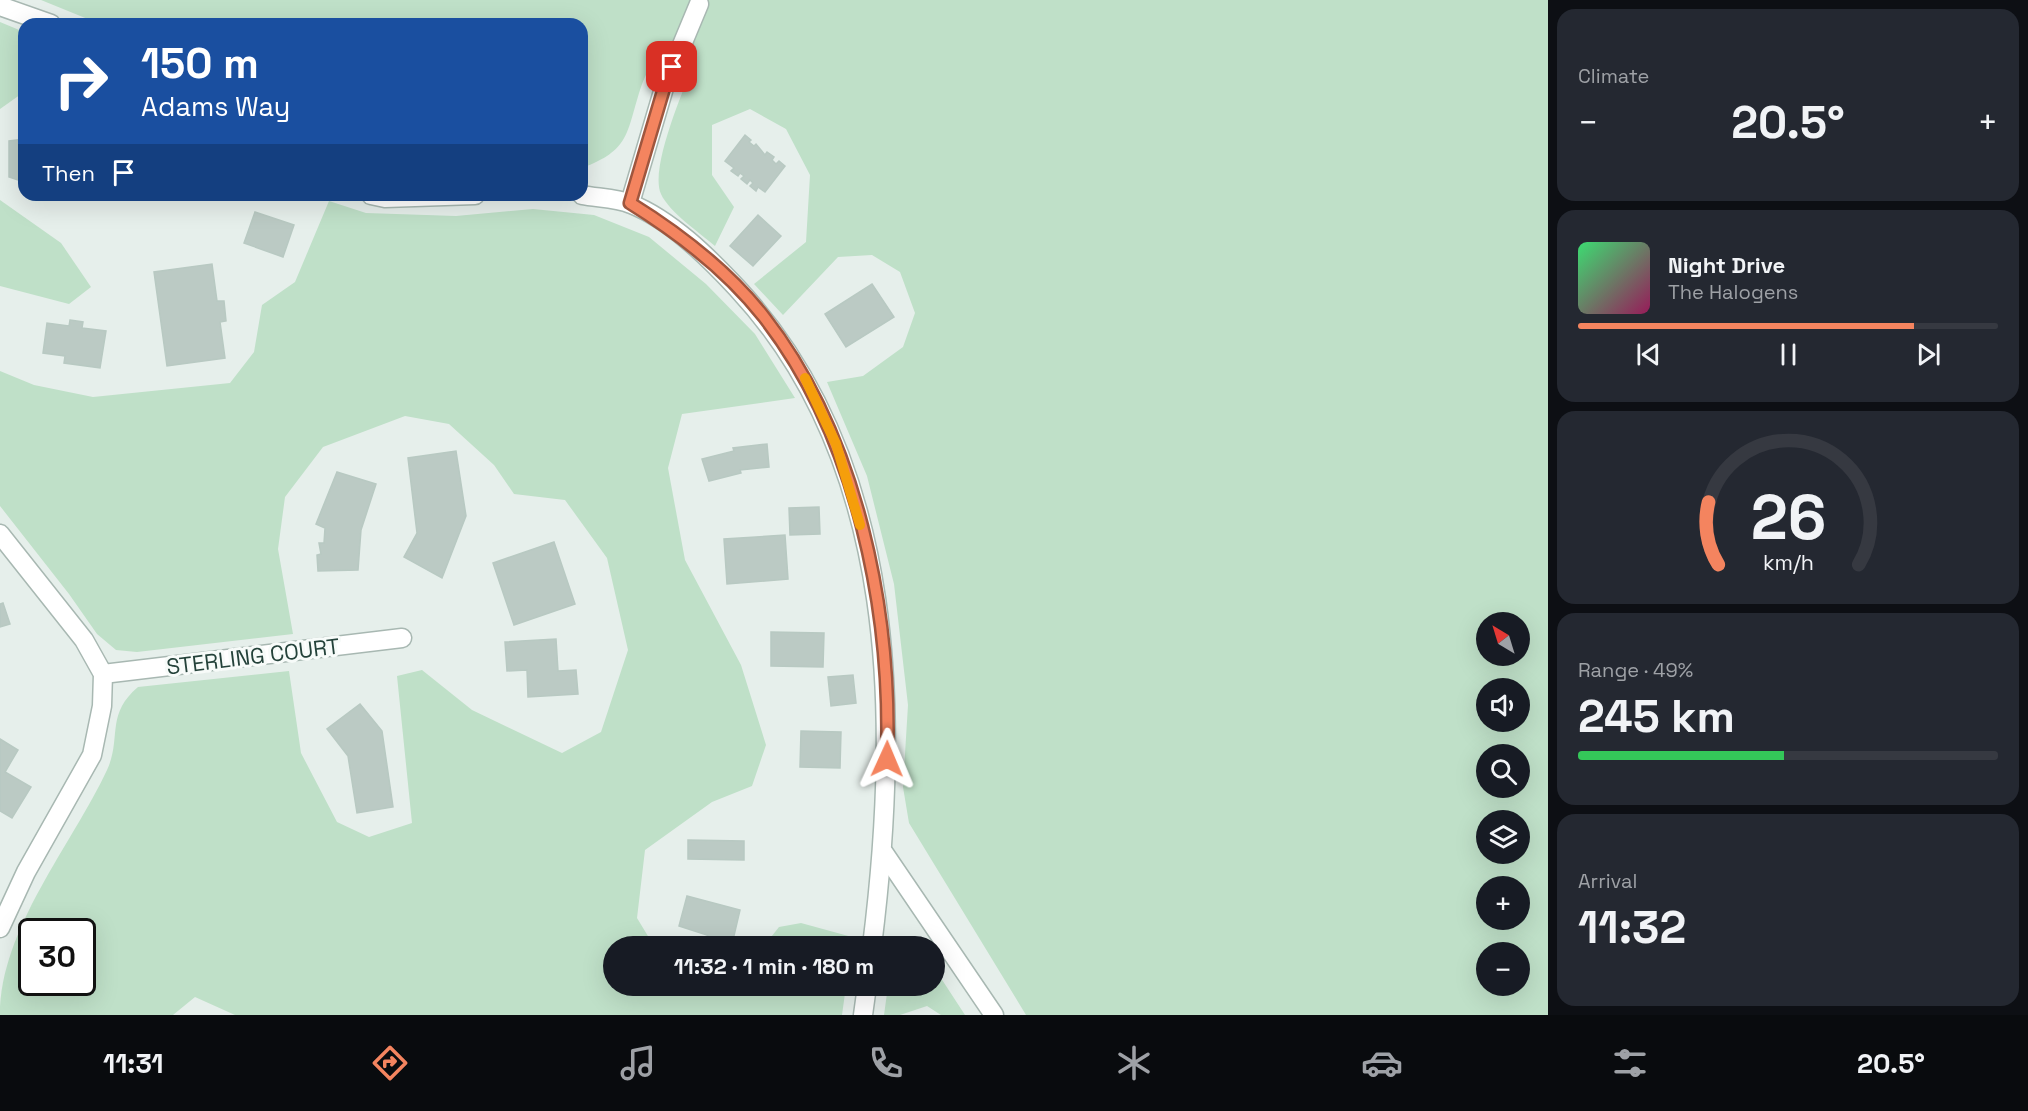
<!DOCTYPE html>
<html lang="en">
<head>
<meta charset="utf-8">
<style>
  :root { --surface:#171b24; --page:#242831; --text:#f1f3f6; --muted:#9ea1a6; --line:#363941; --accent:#f4845f }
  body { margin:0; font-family:"Space Grotesk",sans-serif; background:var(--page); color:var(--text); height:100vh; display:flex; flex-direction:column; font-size:22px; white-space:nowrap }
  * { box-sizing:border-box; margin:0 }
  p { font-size:20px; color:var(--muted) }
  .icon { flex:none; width:33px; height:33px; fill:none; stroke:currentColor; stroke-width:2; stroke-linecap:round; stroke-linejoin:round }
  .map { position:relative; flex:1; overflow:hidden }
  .drawer { display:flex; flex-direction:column; gap:9px; padding:9px; background:#0d0f14; width:480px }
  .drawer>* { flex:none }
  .top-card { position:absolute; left:18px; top:18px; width:570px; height:183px; border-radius:18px; box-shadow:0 6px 24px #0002; background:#1a4fa0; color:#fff; overflow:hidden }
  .needle { width:39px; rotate:322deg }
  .fabs { position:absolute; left:1476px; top:612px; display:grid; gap:12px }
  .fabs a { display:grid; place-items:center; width:54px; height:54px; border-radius:50%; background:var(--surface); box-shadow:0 6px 24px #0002; font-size:30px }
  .speed { position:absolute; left:18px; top:918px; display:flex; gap:12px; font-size:30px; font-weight:700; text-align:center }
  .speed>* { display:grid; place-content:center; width:78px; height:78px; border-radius:50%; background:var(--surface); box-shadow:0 6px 24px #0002; line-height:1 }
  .speed .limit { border:3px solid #111; border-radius:9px; background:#fff; color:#111 }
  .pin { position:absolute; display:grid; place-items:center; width:51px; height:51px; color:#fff; margin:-26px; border-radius:12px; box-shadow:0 3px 9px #0006 }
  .me { position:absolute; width:66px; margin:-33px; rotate:1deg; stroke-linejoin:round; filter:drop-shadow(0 0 4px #0008) }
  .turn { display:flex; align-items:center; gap:21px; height:126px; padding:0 24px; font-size:27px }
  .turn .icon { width:78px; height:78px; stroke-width:2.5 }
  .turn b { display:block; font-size:42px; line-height:51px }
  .then { display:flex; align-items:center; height:57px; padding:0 24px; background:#0003; gap:12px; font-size:22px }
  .big { font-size:45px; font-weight:700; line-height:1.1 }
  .drawer .widget { flex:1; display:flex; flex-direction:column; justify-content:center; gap:9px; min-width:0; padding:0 21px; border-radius:18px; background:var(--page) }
  .drawer .dial { align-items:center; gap:0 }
  .dial svg { height:156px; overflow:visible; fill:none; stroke:var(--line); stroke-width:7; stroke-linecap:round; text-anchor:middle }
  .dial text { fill:var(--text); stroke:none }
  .song { display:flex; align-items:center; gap:18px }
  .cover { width:72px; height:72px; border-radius:9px; background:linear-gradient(135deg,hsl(140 70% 55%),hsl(330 70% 35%)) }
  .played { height:6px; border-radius:3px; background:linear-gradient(90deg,var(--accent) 80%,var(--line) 80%) }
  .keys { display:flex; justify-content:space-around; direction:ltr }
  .heat { display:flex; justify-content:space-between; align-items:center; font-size:33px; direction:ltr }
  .charge { height:9px; border-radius:4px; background:linear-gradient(90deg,#34c759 49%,var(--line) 0) }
  .trip { position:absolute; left:603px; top:936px; width:342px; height:60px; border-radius:30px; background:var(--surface); box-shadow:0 6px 24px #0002; font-weight:700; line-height:60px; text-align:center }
  .tabs { display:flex; height:96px; justify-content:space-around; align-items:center; background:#090b0e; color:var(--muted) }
  .tabs .icon { width:42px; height:42px }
  .tabs .active { color:var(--accent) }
  .tabs b { font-size:27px; color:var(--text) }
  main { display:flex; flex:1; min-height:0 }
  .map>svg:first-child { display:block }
</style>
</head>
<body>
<main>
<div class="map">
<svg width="1548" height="1015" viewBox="0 0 1548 1015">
  <rect width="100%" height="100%" fill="#e6efeb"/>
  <g fill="#bfe0c8" fill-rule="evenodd">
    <path d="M41,0h1507v1015h-522l-117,-192 -6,-36 5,-82 -14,-121 -27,-108 -40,-94 36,-6 40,-29 12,-34 -15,-41 -28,-17 -34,2 -55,58 -29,-31 52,-42 4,-67 -24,-46 -36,-20 -38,16v50l22,32 -19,39c-15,-13 -46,-34 -54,-52 -12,-26 24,-107 34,-134l-32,-17c-8,15 -18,31 -23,47 -14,44 -10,60 -58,78v-144h-482zM1486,622h34v34h-34zM1486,688h34v34h-34zM1486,754h34v34h-34zM1486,820h34v34h-34zM1486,886h34v34h-34zM1486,952h34v34h-34z"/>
    <path d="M0,22l24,10v60l-24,17z"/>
    <path d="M0,200l61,43 30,44 -22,17 -69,-18z"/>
    <path d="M329,201l37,12 90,3 77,-7 61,6 55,22 57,47 49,50 40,64 -113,16 -14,54 17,92 56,105 25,80 -14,41 -40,16 -67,48 -8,68 17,28h-40v40h232l-4,29h-607l-40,-18 -22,18h-173c0,-86 72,-170 107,-245 15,-32 -2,-55 31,-83l151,-16 12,82 36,69 32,15 43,-14 -15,-147 25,-6 50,40 90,43 39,-21 27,-82 -21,-92 -42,-58 -51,-6 -20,-29 -45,-41 -44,-8 -82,31 -38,50 -7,52 15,85 -156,18 -21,-2 -19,-16 -28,-40 -69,-88v-135l34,14 59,12 137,-14 24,-31 8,-47 33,-23zM32,932h50v50h-50z"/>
    <path d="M801,923l51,14 -1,9h-87l15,-19z"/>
    <path d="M935,969l30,46h-24l-14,-9 -27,9h-16l4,-29h46z"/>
  </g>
  <g fill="#bbcac4" stroke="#b8c9c2" stroke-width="1.5">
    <path d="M745,135l6,5 -2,2 5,4 2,-2 9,11 2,-3 7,5 -2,3 4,4 3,-3 6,5 -20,26 -7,-5 -2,4 -6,-5 3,-3 -3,-3 -3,4 -6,-5 3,-3 -4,-3 -2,3 -7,-5 3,-3 -9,-7z"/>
    <path d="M24,139v43l-15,-5v-36z"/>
    <path d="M255,212l39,13 -11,32 -39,-14z"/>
    <path d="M758,215l23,21 -28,30 -23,-20z"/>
    <path d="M212,264l5,37h7l2,20 -6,1 5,36 -58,8 -13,-94z"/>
    <path d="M872,284l22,33 -48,30 -21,-33z"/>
    <path d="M70,320l13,2 -1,6 24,3 -6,37 -36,-5 1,-7 -22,-3 4,-30 22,3z"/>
    <path d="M767,444l2,23 -29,3 1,3 -32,8 -7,-22 32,-8 -1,-3z"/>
    <path d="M456,451l10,65 -24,62 -38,-21 13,-24 -9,-75z"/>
    <path d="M337,472l39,12 -15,46 -3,40 -40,1 -1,-16 4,-1 -2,-11h5l1,-15 -9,-4z"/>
    <path d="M819,507l1,27 -30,1 -1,-27z"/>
    <path d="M785,535l3,44 -61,5 -3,-45z"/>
    <path d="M554,542l21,62 -61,21 -21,-62z"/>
    <path d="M3,603l7,21 -10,3v-23z"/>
    <path d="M771,632l53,1 -1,34 -52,-1z"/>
    <path d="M556,639l2,32 18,-1 2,24 -50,3 -1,-27 -20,1 -2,-29z"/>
    <path d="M853,675l3,28 -25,3 -3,-29z"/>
    <path d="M360,704l22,27 11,76 -36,6 -9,-57 -21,-27z"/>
    <path d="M801,731l40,1 -1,36 -40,-1z"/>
    <path d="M0,739l18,11 -13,22 26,15 -19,31 -12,-7z"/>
    <path d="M688,840l56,1v19l-56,-1z"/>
    <path d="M687,896l53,14 -7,30 -11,-2 -11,5 -4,-8 -28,-9z"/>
  </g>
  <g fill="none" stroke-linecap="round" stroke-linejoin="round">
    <g stroke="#a8b8b2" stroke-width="21">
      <g id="minor">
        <path d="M0,6l51,18"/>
        <path d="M371,195l14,3 90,-3"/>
        <path d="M582,195c15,3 35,3 49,9 40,16 77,53 106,84 163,175 163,435 135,658"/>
        <path d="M630,203l34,-115 35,-84"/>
        <path d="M0,534l84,106 19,34 -1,32 -10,49 -66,117 -26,56"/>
        <path d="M103,674l299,-36"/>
        <path d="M884,853l110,162"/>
        <path d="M863,1015l4,-29"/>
      </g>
    </g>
    <use href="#minor" stroke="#fff" stroke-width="18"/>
  </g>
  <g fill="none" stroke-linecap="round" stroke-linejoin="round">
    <g stroke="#9f563e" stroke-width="15">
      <path id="route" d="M672,67l-8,21 -34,115c50,31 98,68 134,114 93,119 128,294 123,442"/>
    </g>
    <use href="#route" stroke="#f4845f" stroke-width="10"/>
    <path stroke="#f59e0b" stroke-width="10" d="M805,378l31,66 24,81"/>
  </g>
  <g text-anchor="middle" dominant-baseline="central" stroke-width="6" stroke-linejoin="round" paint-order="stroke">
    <g font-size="22" fill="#24423a" stroke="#f7fbf9">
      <text transform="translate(253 656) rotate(-7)">STERLING COURT</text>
    </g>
  </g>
</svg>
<div class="fabs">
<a><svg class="needle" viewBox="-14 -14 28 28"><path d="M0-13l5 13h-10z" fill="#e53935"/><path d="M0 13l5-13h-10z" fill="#9ea1a6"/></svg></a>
<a><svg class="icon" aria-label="sound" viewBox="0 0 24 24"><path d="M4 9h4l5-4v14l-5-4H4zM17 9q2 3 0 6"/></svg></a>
<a><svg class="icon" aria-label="search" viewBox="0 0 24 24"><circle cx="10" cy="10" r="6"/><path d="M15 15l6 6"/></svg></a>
<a><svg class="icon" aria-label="layers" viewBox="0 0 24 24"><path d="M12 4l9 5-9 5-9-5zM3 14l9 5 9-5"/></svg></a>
<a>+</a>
<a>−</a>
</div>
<div class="speed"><div class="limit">30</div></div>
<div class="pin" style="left:672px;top:67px;background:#d93025"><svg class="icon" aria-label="arrive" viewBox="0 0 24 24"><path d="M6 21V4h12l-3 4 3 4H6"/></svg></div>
<svg class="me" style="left:887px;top:759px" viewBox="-20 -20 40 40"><path d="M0-17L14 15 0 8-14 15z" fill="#f4845f" stroke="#fff" stroke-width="4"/></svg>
<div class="trip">11:32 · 1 min · 180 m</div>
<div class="top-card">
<div class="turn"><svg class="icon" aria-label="right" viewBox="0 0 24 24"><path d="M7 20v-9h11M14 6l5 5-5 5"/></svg><div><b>150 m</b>Adams Way</div></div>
<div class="then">Then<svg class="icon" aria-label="arrive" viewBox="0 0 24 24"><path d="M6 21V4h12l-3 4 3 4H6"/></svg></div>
</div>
</div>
<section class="drawer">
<div class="widget"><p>Climate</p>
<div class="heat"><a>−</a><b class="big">20.5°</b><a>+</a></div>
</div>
<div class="widget">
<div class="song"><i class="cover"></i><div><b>Night Drive</b><p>The Halogens</p></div></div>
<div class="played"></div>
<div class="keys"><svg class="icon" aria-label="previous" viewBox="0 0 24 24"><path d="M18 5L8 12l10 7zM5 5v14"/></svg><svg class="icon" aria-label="pause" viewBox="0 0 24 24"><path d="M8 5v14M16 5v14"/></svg><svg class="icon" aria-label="next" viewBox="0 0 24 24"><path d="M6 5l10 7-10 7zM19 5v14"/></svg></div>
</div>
<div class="widget dial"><svg viewBox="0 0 100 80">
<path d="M14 69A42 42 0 1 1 86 69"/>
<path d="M14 69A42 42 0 0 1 9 37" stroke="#f4845f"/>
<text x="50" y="56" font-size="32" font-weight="700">26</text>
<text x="50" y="72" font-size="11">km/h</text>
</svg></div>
<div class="widget"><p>Range · 49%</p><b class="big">245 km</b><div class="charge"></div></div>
<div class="widget"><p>Arrival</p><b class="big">11:32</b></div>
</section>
</main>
<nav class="tabs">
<b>11:31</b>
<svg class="icon active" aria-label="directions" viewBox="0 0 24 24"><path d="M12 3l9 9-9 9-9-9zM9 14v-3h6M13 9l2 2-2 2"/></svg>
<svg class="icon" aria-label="music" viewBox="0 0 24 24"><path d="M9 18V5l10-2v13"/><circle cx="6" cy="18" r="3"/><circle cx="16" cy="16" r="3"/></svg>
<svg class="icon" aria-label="phone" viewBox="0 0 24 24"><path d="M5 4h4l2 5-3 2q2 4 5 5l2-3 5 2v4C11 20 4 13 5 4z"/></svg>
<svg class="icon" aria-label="climate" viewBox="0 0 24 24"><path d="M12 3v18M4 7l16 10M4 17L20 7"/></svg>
<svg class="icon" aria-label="car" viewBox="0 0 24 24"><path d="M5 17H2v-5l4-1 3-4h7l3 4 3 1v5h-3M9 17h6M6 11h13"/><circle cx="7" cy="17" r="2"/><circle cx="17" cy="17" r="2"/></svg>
<svg class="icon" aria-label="filters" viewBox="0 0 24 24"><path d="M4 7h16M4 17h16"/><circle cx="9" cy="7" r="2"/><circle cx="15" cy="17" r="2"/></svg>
<b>20.5°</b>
</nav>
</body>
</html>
